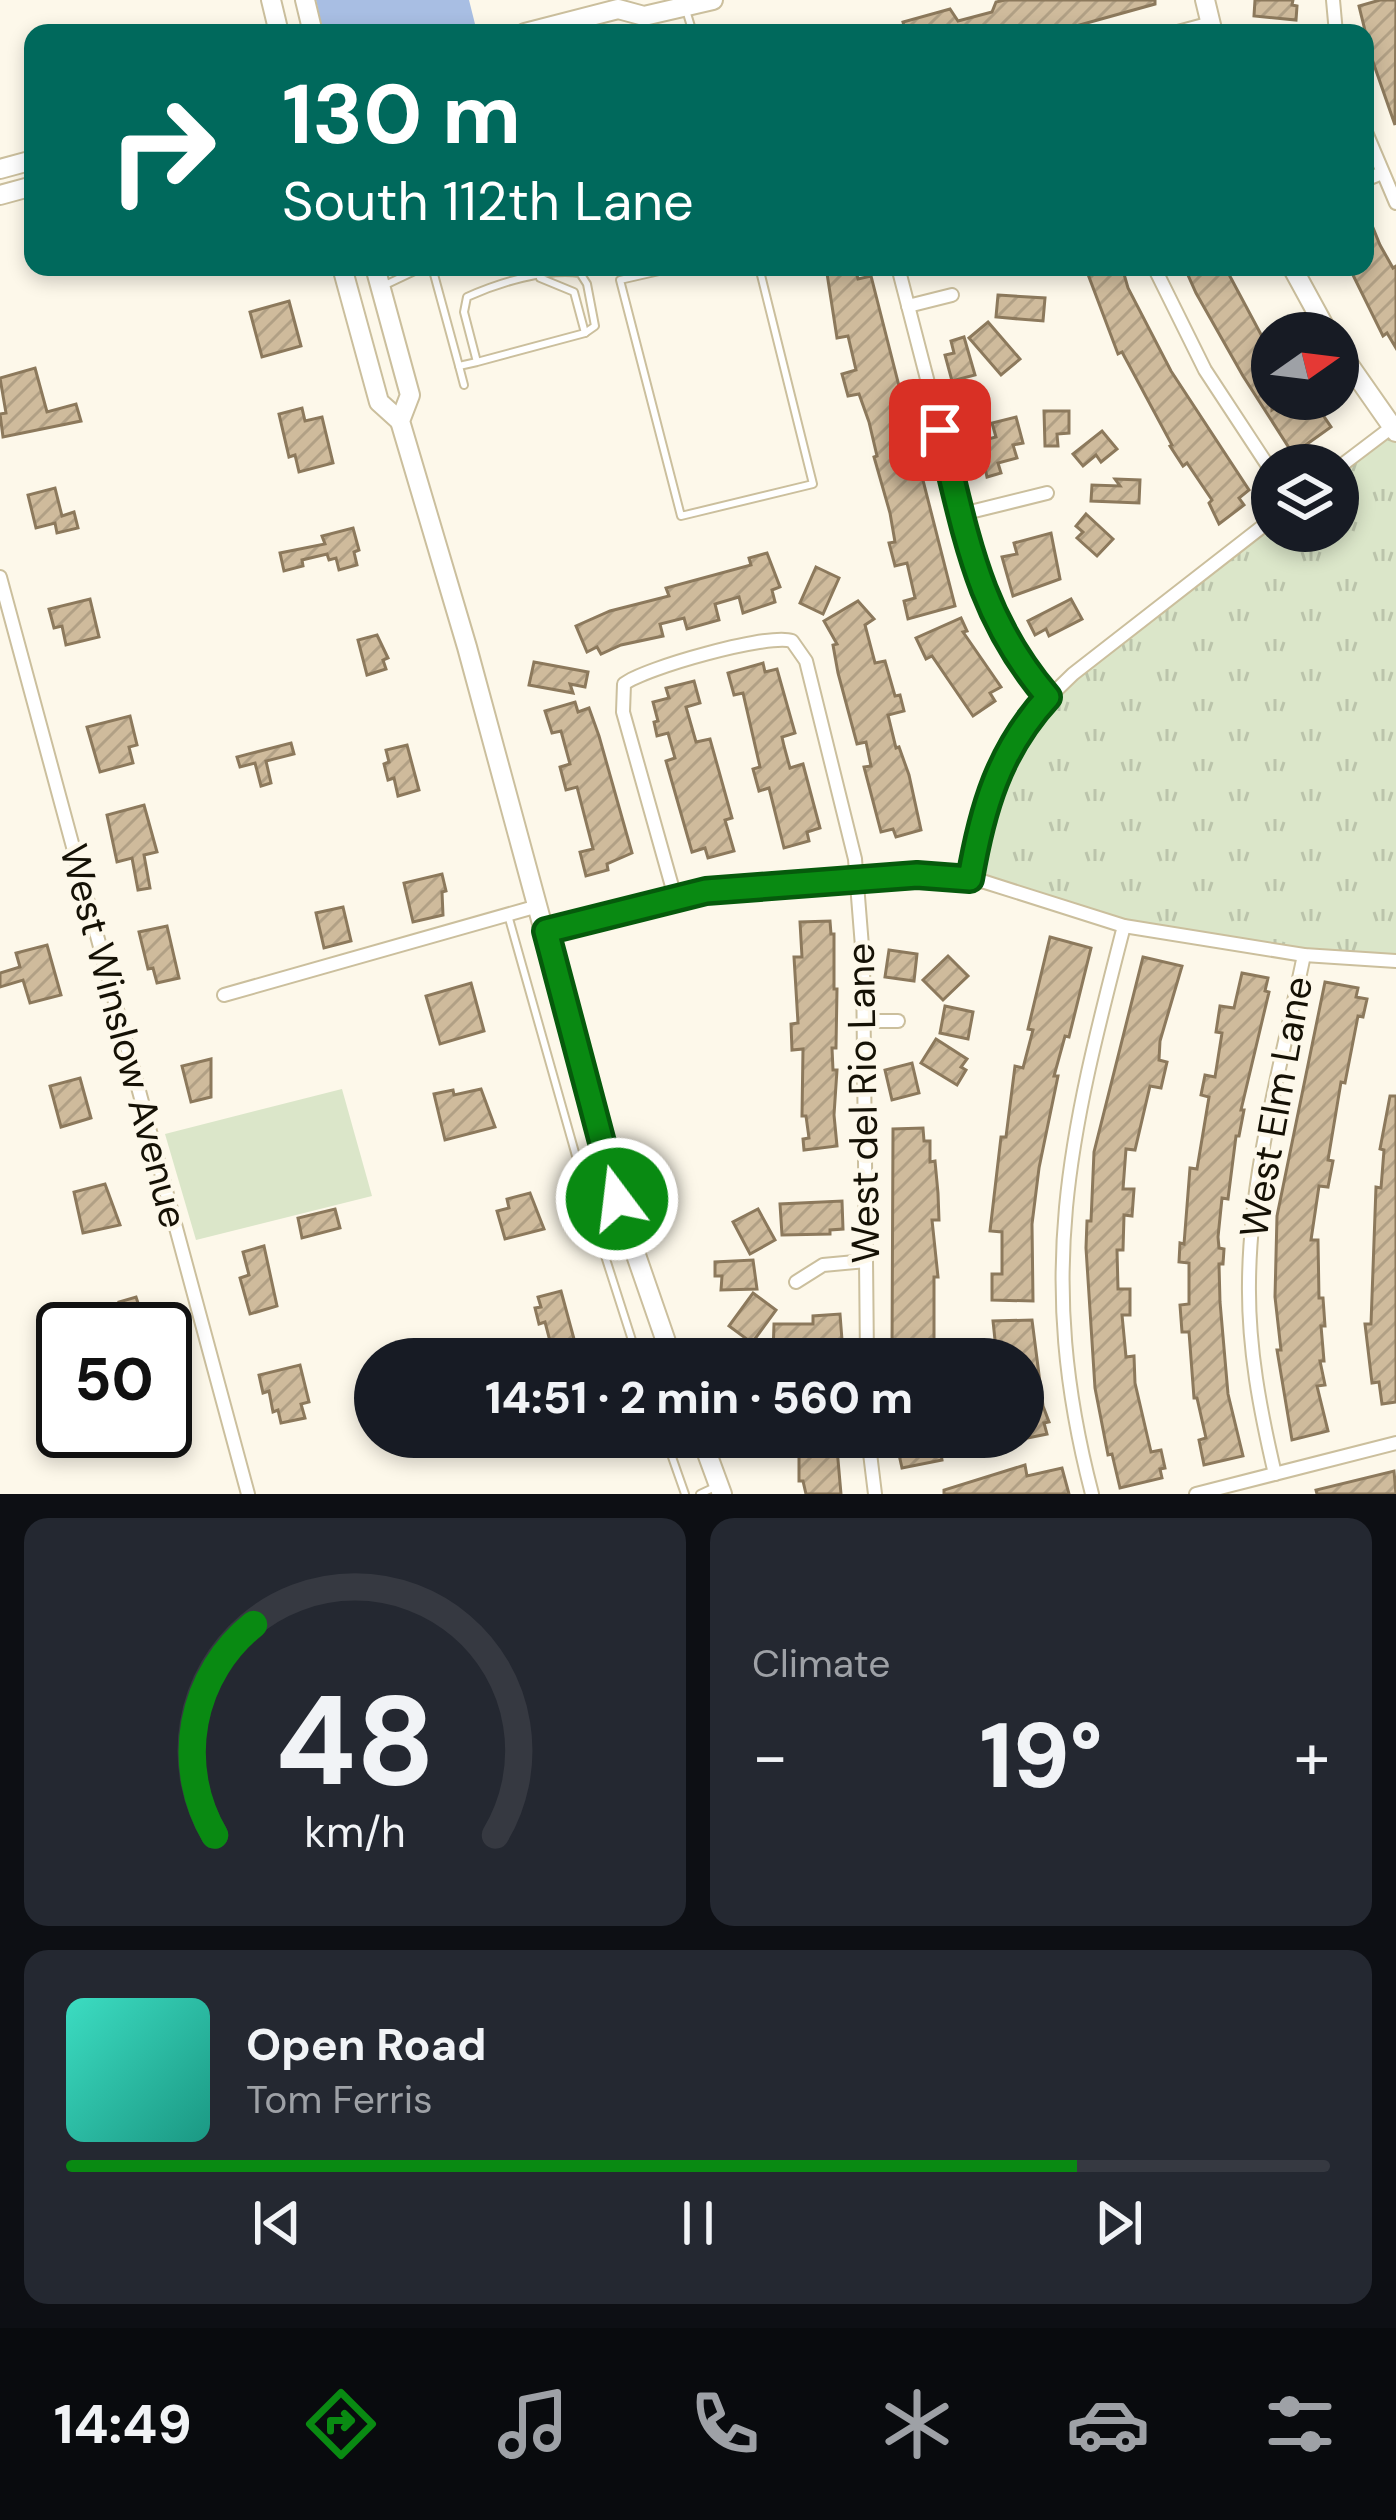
<!DOCTYPE html>
<html lang="en">
<head>
<meta charset="utf-8">
<style>
  :root { --surface:#171b24; --page:#242831; --text:#f1f3f6; --muted:#9ea1a6; --line:#363941; --accent:#098a12 }
  body { margin:0; font-family:"DM Sans",sans-serif; background:var(--page); color:var(--text); height:100vh; display:flex; flex-direction:column; font-size:45px; white-space:nowrap }
  * { box-sizing:border-box; margin:0 }
  p { font-size:39px; color:var(--muted) }
  .icon { flex:none; width:66px; height:66px; fill:none; stroke:currentColor; stroke-width:2; stroke-linecap:round; stroke-linejoin:round }
  .map { position:relative; height:1494px; overflow:hidden }
  .panel { display:flex; flex-direction:column; gap:24px; padding:24px; background:#0d0f14; flex:1 }
  .panel>* { flex:none }
  .hud { position:absolute; left:24px; top:24px; width:1350px; height:252px; border-radius:24px; box-shadow:0 6px 18px #0003; background:#00695c; color:#fff; overflow:hidden }
  .needle { width:78px; rotate:76deg }
  .tools { position:absolute; left:1251px; top:312px; display:grid; gap:24px }
  .tools a { display:grid; place-items:center; width:108px; height:108px; border-radius:50%; background:var(--surface); box-shadow:0 6px 18px #0003; font-size:60px }
  .speed { position:absolute; left:36px; top:1302px; display:flex; gap:24px; font-size:60px; font-weight:700; text-align:center }
  .speed>* { display:grid; place-content:center; width:156px; height:156px; border-radius:50%; background:var(--surface); box-shadow:0 6px 18px #0003; line-height:1 }
  .speed .limit { border:6px solid #111; border-radius:18px; background:#fff; color:#111 }
  .pin { position:absolute; display:grid; place-items:center; width:102px; height:102px; color:#fff; margin:-51px; border-radius:24px; box-shadow:0 6px 18px #0006 }
  .me { position:absolute; width:132px; margin:-66px; rotate:345deg; stroke-linejoin:round; filter:drop-shadow(0 0 9px #0008) }
  .turn { display:flex; align-items:center; gap:42px; height:252px; padding:0 60px; font-size:54px }
  .turn .icon { width:156px; height:156px; stroke-width:2.5 }
  .turn b { display:block; font-size:84px; line-height:102px }
  .big { font-size:90px; font-weight:800; line-height:1.1 }
  .panel .widget { flex:1; display:flex; flex-direction:column; justify-content:center; gap:18px; min-width:0; padding:0 42px; border-radius:24px; background:var(--page) }
  .panel .dial { align-items:center; gap:0 }
  .dial svg { height:312px; overflow:visible; fill:none; stroke:var(--line); stroke-width:7; stroke-linecap:round; text-anchor:middle }
  .dial text { fill:var(--text); stroke:none }
  .song { display:flex; align-items:center; gap:36px }
  .cover { width:144px; height:144px; border-radius:18px; background:linear-gradient(135deg,hsl(170 70% 55%),hsl(170 70% 35%)) }
  .played { height:12px; border-radius:6px; background:linear-gradient(90deg,var(--accent) 80%,var(--line) 80%) }
  .keys { display:flex; justify-content:space-around; direction:ltr }
  .heat { display:flex; justify-content:space-between; align-items:center; font-size:66px; direction:ltr }
  .panel .tiles { flex:1; display:grid; gap:24px; grid-template-columns:1fr 1fr }
  .widget:last-child { grid-column:span 2 }
  .trip { position:absolute; left:354px; top:1338px; width:690px; height:120px; border-radius:60px; background:var(--surface); box-shadow:0 6px 18px #0003; font-weight:800; line-height:120px; text-align:center }
  .dock { display:flex; height:192px; justify-content:space-around; align-items:center; background:#090b0e; color:var(--muted) }
  .dock .icon { width:84px; height:84px }
  .dock .current { color:var(--accent) }
  .dock b { font-size:54px; color:var(--text) }
  .map>svg:first-child { display:block }
</style>
</head>
<body>
<div class="map">
<svg width="1396" height="1494" viewBox="0 0 1396 1494">
  <defs>
    <pattern id="park-tufts" width="24" height="20" patternUnits="userSpaceOnUse" patternTransform="scale(3)"><rect width="24" height="20" fill="#dbe6c9"/><path d="M3 7l-1-3M5 7V3M7 7l1-3M15 17l-1-3M17 17v-4M19 17l1-3" fill="none" stroke="#bbc4ab"/></pattern>
    <pattern id="building-hatch" width="6" height="6" patternUnits="userSpaceOnUse" patternTransform="scale(3)"><rect width="6" height="6" fill="#cfbb9c"/><path d="M-1 1l2-2M0 6l6-6M5 7l2-2" fill="none" stroke="#b1a085"/></pattern>
  </defs>
  <rect width="100%" height="100%" fill="#fdf8ea"/>
  <path fill="#dbe6c9" d="M342,1089l30,107 -176,44 -31,-106z"/>
  <path fill="url(#park-tufts)" d="M1396,432v529l-92,-6 -180,-29 -154,-47 29,-113 49,-69 224,-178v12h66v-63z"/>
  <path fill="#a8bee3" d="M316,0h153l7,28 -18,5h-135z"/>
  <g fill="url(#building-hatch)" stroke="#8c795c" stroke-width="3">
    <path d="M1005,0h150v4l-104,29h-145l-3,-11 47,-13 8,12 34,-9 4,-10z"/>
    <path d="M1255,0h38l-1,5 5,1 -1,14 -42,-4z"/>
    <path d="M1380,0h16l-1,125 -23,-66 -13,-53z"/>
    <path d="M1365,208l15,37 13,23 3,-2v82l-9,-15 -4,3 -34,-69h16z"/>
    <path d="M826,267h29l3,12 13,-3 84,330 -47,13 -4,-18 11,-3 -8,-35 -12,3 -6,-23 6,-1 -5,-29 -16,-56 3,-1 -8,-34 -10,-28 -11,2 -6,-22 14,-4 -8,-34 -11,2z"/>
    <path d="M1094,267h28l6,21 43,83 78,119 -10,8 5,7 -25,19 -10,-21 3,-3 -25,-37 -4,3 -13,-20 2,-1 -50,-93 -4,2 -32,-85z"/>
    <path d="M1208,267h17l40,75 7,-4v72l16,-11h24l19,28 -38,27 -50,-78 -47,-83 -8,-18z"/>
    <path d="M998,295l47,3 -2,23 -47,-4z"/>
    <path d="M289,301l12,45 -39,11 -12,-45z"/>
    <path d="M988,322l32,37 -19,16 -32,-37z"/>
    <path d="M964,337l11,38 -23,6 -7,-26 9,-2 -3,-12z"/>
    <path d="M35,368l12,44 29,-8 5,17 -78,16 -3,-23 6,-1 -6,-35z"/>
    <path d="M302,408l3,13 17,-4 11,46 -34,9 -4,-17 -6,2 -10,-43z"/>
    <path d="M1044,411h25v22l-12,1 1,12h-13z"/>
    <path d="M1016,417l7,26 -10,2 4,13 -19,5 3,10 -14,4 -2,-9 -9,2 -7,-26 27,-7 -4,-14z"/>
    <path d="M1102,431l15,18 -16,13 -5,-7 -13,11 -10,-12z"/>
    <path d="M1115,479l25,1 -1,23 -48,-2 1,-16 28,1z"/>
    <path d="M55,488l7,28 12,-4 4,16 -21,5 -2,-10 -19,5 -8,-33z"/>
    <path d="M1086,514l27,25 -16,17 -20,-18 6,-6 -7,-6z"/>
    <path d="M353,528l6,22 -5,2 3,13 -18,5 -3,-12 -7,2 -2,-6 -25,6 1,6 -19,5 -4,-18 45,-9 -3,-8z"/>
    <path d="M1051,533l9,46 -47,17 -11,-39 15,-3 -3,-11z"/>
    <path d="M767,553l13,34 -8,3 3,12 -32,11 -4,-16 -24,7 4,16 -32,9 -3,-11 -24,6 3,12 -42,9 -20,9 -4,-7 -10,5 -11,-26 34,-15 59,-15 -3,-8 85,-23 -2,-7z"/>
    <path d="M816,567l23,11 -16,36 -23,-11z"/>
    <path d="M90,599l9,38 -33,8 -4,-19 -8,2 -5,-19z"/>
    <path d="M1071,599l11,20 -33,17 -3,-7 -11,6 -7,-14z"/>
    <path d="M858,601l16,18 -9,6 10,38 10,-2 10,35 5,-1 4,16 -16,4 8,33 3,-1 10,28 12,55 -25,7 -3,-8 -12,3 -17,-65 7,-1 -5,-24 -9,2 -19,-71 -5,-28 4,-1 -13,-23z"/>
    <path d="M961,618l6,13 -4,1 38,55 -11,6 5,8 -22,15 -41,-60 -6,3 -10,-21z"/>
    <path d="M377,635l11,23 -5,2 3,9 -19,6 -9,-35z"/>
    <path d="M534,662l54,10 -3,15 -15,-3 3,9 -44,-8z"/>
    <path d="M763,663l2,9 12,-3 18,64 -13,4 2,9 6,22 13,-4 17,64 -13,4 2,9 -25,7 -15,-60 -10,3 -6,-22 7,-2 -17,-74 -9,2 -6,-22z"/>
    <path d="M694,681l6,22 -14,4 10,35 14,-3 22,79 -7,2 9,31 -26,7 -3,-10 -13,4 -26,-91 9,-3 -7,-25 -11,3 -3,-14 4,-1 -5,-19 16,-4 -3,-10z"/>
    <path d="M575,702l3,10 11,-4 10,28 33,117 -25,11 1,6 -22,6 -6,-24 13,-3 -16,-62 -11,3 -6,-23 10,-3 -9,-33 -9,2 -7,-22z"/>
    <path d="M130,716l7,29 -8,2 4,16 -33,9 -13,-45z"/>
    <path d="M291,743l3,11 -28,7 5,22 -10,3 -6,-23 -15,4 -3,-10z"/>
    <path d="M407,745l12,45 -21,6 -4,-18 -6,2 -4,-16 5,-2 -3,-12z"/>
    <path d="M144,805l13,47 -13,3 6,33 -12,2 -6,-32 -15,4 -10,-47z"/>
    <path d="M442,874l4,17 -4,1 1,23 -30,7 -9,-39z"/>
    <path d="M343,907l8,34 -27,7 -8,-35z"/>
    <path d="M830,921l1,13h3v55h3l-1,59h-4l1,22h4l-3,45 3,31 -33,4 -1,-11 6,-1 -3,-22h-4l1,-67 -11,1 -1,-26 7,-1 -4,-66h8l-2,-35z"/>
    <path d="M167,926l12,52 -22,5 -4,-15 -5,1 -9,-37z"/>
    <path d="M1050,937l41,11 -22,89 -4,-1 -11,40h4l-19,92 -7,56 1,77 -41,-1v-26h10v-42l-12,-1 11,-94h5l9,-71 8,2 10,-38 -5,-1z"/>
    <path d="M47,945l14,50 -31,8 -7,-23 -23,7v-14l20,-6 -4,-14z"/>
    <path d="M889,950l28,4 -3,27 -29,-4z"/>
    <path d="M948,956l20,20 -25,24 -20,-20z"/>
    <path d="M1143,957l39,9 -22,75 -1,19 8,2 -6,26 -11,-2 -15,64 -9,-1 -3,40h11l-2,27 -8,-1 -1,35h-6l1,39h12v26h-8l4,42 8,-1 1,27 16,69 10,-2 4,18 -5,1 2,9 -42,10 -8,-34 -4,1 -13,-67 -9,-140 1,-27h4l3,-69z"/>
    <path d="M1242,973l26,5 -3,13 4,1 -28,118h3l-5,26h-3l-8,63 -6,-1 -4,39 1,11 5,1 -1,15h-4l1,38 8,92 15,62 -39,9 -5,-25 7,-2 -9,-40h-3l-5,-66h-7l-2,-27 9,-1v-41l-10,-1 1,-19 4,1 6,-76 7,1 12,-72 -8,-2 4,-20 10,2 7,-44 -6,-1 4,-26 14,2z"/>
    <path d="M1325,982l33,6 -2,9 11,2 -4,18 -5,-1 -13,67 -4,-1 -13,78 5,1 -5,26 -9,-1 -8,54h7l1,58h4l2,28h-4l3,35h-4l5,24 -8,1 11,45 -36,9 -15,-90h4l-6,-53 2,-81z"/>
    <path d="M471,983l13,48 -44,13 -14,-48z"/>
    <path d="M945,1006l28,6 -5,27 -28,-6z"/>
    <path d="M936,1039l31,20 -6,8 5,3 -9,15 -36,-22z"/>
    <path d="M211,1059v38l-20,5 -9,-36z"/>
    <path d="M912,1063l7,30 -27,7 -7,-30z"/>
    <path d="M80,1078l11,40 -30,9 -11,-41z"/>
    <path d="M481,1089l14,38 -50,13 -11,-46 19,-4 1,5z"/>
    <path d="M1390,1096h6v306l-14,2 -3,-22 -7,1 -7,-59h6l5,-137 5,1 3,-38 -4,-1z"/>
    <path d="M923,1128l1,13h6v21l5,-1 3,32 1,27h-7l6,57h-4v77h-42l1,-225z"/>
    <path d="M105,1184l15,41 -37,8 -9,-41z"/>
    <path d="M530,1193l14,36 -39,10 -8,-28 12,-3 -2,-9z"/>
    <path d="M842,1201l1,28 -13,1v4l-48,1 -2,-31z"/>
    <path d="M335,1209l5,19 -38,10 -4,-20z"/>
    <path d="M758,1209l17,31 -25,14 -17,-32z"/>
    <path d="M264,1246l13,60 -27,8 -10,-36 9,-3 -6,-23z"/>
    <path d="M753,1260l4,29 -36,1 1,-14h-7v-14z"/>
    <path d="M561,1291l13,48 -23,6 -6,-23 -6,2 -4,-16 6,-1 -3,-10z"/>
    <path d="M753,1293l23,17 -24,33 -23,-17z"/>
    <path d="M136,1297l3,9 7,-2 3,12 -7,2 3,9 -52,2v-4l30,-8 -4,-15z"/>
    <path d="M840,1314l3,39 -70,1 1,-30h39v-8z"/>
    <path d="M1032,1320l11,86 6,16 -5,1 3,11 -24,5v-80h-26l-4,-38z"/>
    <path d="M300,1365l9,37 -8,2 4,14 -24,5 -3,-13 -5,2 -4,-21 -6,2 -4,-18z"/>
    <path d="M799,1437h37l5,57h-35l-3,-13h-4z"/>
    <path d="M915,1437h13l2,12 10,-2 2,13 -40,8 -6,-27z"/>
    <path d="M1025,1465l2,11 35,-8 7,26h-125v-4z"/>
    <path d="M1394,1471l2,23h-79l-1,-4z"/>
  </g>
  <g fill="none" stroke-linecap="round" stroke-linejoin="round">
    <g stroke="#cbbf9d" stroke-width="10">
      <g id="lane">
        <path d="M686,10l7,23"/>
        <path d="M432,267l27,99 18,-4 108,-29 10,-7 -8,-42 -7,-11c-34,-5 -82,10 -113,24l-3,15 13,50"/>
        <path d="M677,267l-57,13 61,236 132,-32 -54,-217"/>
        <path d="M540,278l34,14 11,41"/>
        <path d="M383,286l40,-19"/>
        <path d="M459,366l5,19"/>
        <path d="M508,915l90,319 40,125"/>
        <path d="M665,1437l20,57"/>
        <path d="M700,1494l15,-7"/>
      </g>
    </g>
    <g stroke="#cbbf9d" stroke-width="16">
      <g id="street">
        <path d="M1333,0l3,33"/>
        <path d="M1174,33l37,-10"/>
        <path d="M1365,130l31,73"/>
        <path d="M1365,180l17,-7"/>
        <path d="M898,267l85,328 23,47 42,55"/>
        <path d="M1154,267l51,103 67,102"/>
        <path d="M908,306l44,-11"/>
        <path d="M1338,468l54,-41"/>
        <path d="M962,514l85,-21"/>
        <path d="M0,577l248,917"/>
        <path d="M970,879l22,-96 17,-34 29,-41 35,-34 199,-155"/>
        <path d="M675,897l-52,-185 1,-28c20,-16 145,-51 168,-43l14,20 49,198 8,100 4,400"/>
        <path d="M546,931l160,-40 229,-16 50,7 139,44 180,29 92,6"/>
        <path d="M224,995l314,-89"/>
        <path d="M864,1021h34"/>
        <path d="M796,1282l27,-17 43,-4"/>
        <path d="M868,1437l7,57"/>
        <path d="M1275,1474c-15,-64 -27,-126 -26,-192 1,-110 33,-220 55,-327"/>
        <path d="M1092,1494c-57,-219 -23,-356 32,-568"/>
        <path d="M1196,1494l200,-51"/>
      </g>
    </g>
    <g stroke="#cbbf9d" stroke-width="22">
      <g id="secondary">
        <path d="M271,0l8,33"/>
        <path d="M305,0l8,33"/>
        <path d="M1205,0l8,33"/>
        <path d="M525,33l93,-24 26,7 69,-16"/>
        <path d="M0,169l33,-9"/>
        <path d="M0,195l33,-9"/>
        <path d="M342,267l37,135 21,19"/>
        <path d="M375,267l35,128 -10,26 67,226 150,553 55,159"/>
        <path d="M1292,267l36,66"/>
        <path d="M1338,349l58,83"/>
        <path d="M701,1437l21,57"/>
      </g>
    </g>
    <use href="#lane" stroke="#fff" stroke-width="6"/>
    <use href="#street" stroke="#fff" stroke-width="12"/>
    <use href="#secondary" stroke="#fff" stroke-width="18"/>
  </g>
  <g fill="none" stroke-linecap="round" stroke-linejoin="round">
    <g stroke="#065a0c" stroke-width="30">
      <path id="route" d="M617,1199l-71,-268 160,-40 211,-16 53,4c12,-70 29,-129 78,-182 -71,-83 -82,-164 -108,-267"/>
    </g>
    <use href="#route" stroke="#098a12" stroke-width="21"/>
  </g>
  <g text-anchor="middle" dominant-baseline="central" stroke-width="9" stroke-linejoin="round" paint-order="stroke">
    <g font-size="39" fill="#151105" stroke="#fdf8ea">
      <text transform="translate(124 1036) rotate(75)">West Winslow Avenue</text>
      <text transform="translate(863 1103) rotate(-91)">West del Rio Lane</text>
      <text transform="translate(1276 1107) rotate(-80)">West Elm Lane</text>
    </g>
  </g>
</svg>
<div class="tools">
<a><svg class="needle" viewBox="-14 -14 28 28"><path d="M0-13l5 13h-10z" fill="#e53935"/><path d="M0 13l5-13h-10z" fill="#9ea1a6"/></svg></a>
<a><svg class="icon" aria-label="layers" viewBox="0 0 24 24"><path d="M12 4l9 5-9 5-9-5zM3 14l9 5 9-5"/></svg></a>
</div>
<div class="speed"><div class="limit">50</div></div>
<div class="pin" style="left:940px;top:430px;background:#d93025"><svg class="icon" aria-label="arrive" viewBox="0 0 24 24"><path d="M6 21V4h12l-3 4 3 4H6"/></svg></div>
<svg class="me" style="left:617px;top:1199px" viewBox="-20 -20 40 40"><circle r="17" fill="#098a12" stroke="#fff" stroke-width="3"/><path d="M0-11L8 9 0 5-8 9z" fill="#fff"/></svg>
<div class="trip">14:51 · 2 min · 560 m</div>
<div class="hud">
<div class="turn"><svg class="icon" aria-label="right" viewBox="0 0 24 24"><path d="M7 20v-9h11M14 6l5 5-5 5"/></svg><div><b>130 m</b>South 112th Lane</div></div>
</div>
</div>
<section class="panel">
<div class="tiles">
<div class="widget dial"><svg viewBox="0 0 100 80">
<path d="M14 69A42 42 0 1 1 86 69"/>
<path d="M14 69A42 42 0 0 1 24 15" stroke="#098a12"/>
<text x="50" y="56" font-size="32" font-weight="700">48</text>
<text x="50" y="72" font-size="11">km/h</text>
</svg></div>
<div class="widget"><p>Climate</p>
<div class="heat"><a>−</a><b class="big">19°</b><a>+</a></div>
</div>
<div class="widget">
<div class="song"><i class="cover"></i><div><b>Open Road</b><p>Tom Ferris</p></div></div>
<div class="played"></div>
<div class="keys"><svg class="icon" aria-label="previous" viewBox="0 0 24 24"><path d="M18 5L8 12l10 7zM5 5v14"/></svg><svg class="icon" aria-label="pause" viewBox="0 0 24 24"><path d="M8 5v14M16 5v14"/></svg><svg class="icon" aria-label="next" viewBox="0 0 24 24"><path d="M6 5l10 7-10 7zM19 5v14"/></svg></div>
</div>
</div>
</section>
<nav class="dock">
<b>14:49</b>
<svg class="icon current" aria-label="directions" viewBox="0 0 24 24"><path d="M12 3l9 9-9 9-9-9zM9 14v-3h6M13 9l2 2-2 2"/></svg>
<svg class="icon" aria-label="music" viewBox="0 0 24 24"><path d="M9 18V5l10-2v13"/><circle cx="6" cy="18" r="3"/><circle cx="16" cy="16" r="3"/></svg>
<svg class="icon" aria-label="phone" viewBox="0 0 24 24"><path d="M5 4h4l2 5-3 2q2 4 5 5l2-3 5 2v4C11 20 4 13 5 4z"/></svg>
<svg class="icon" aria-label="climate" viewBox="0 0 24 24"><path d="M12 3v18M4 7l16 10M4 17L20 7"/></svg>
<svg class="icon" aria-label="car" viewBox="0 0 24 24"><path d="M5 17H2v-5l4-1 3-4h7l3 4 3 1v5h-3M9 17h6M6 11h13"/><circle cx="7" cy="17" r="2"/><circle cx="17" cy="17" r="2"/></svg>
<svg class="icon" aria-label="filters" viewBox="0 0 24 24"><path d="M4 7h16M4 17h16"/><circle cx="9" cy="7" r="2"/><circle cx="15" cy="17" r="2"/></svg>
</nav>
</body>
</html>
